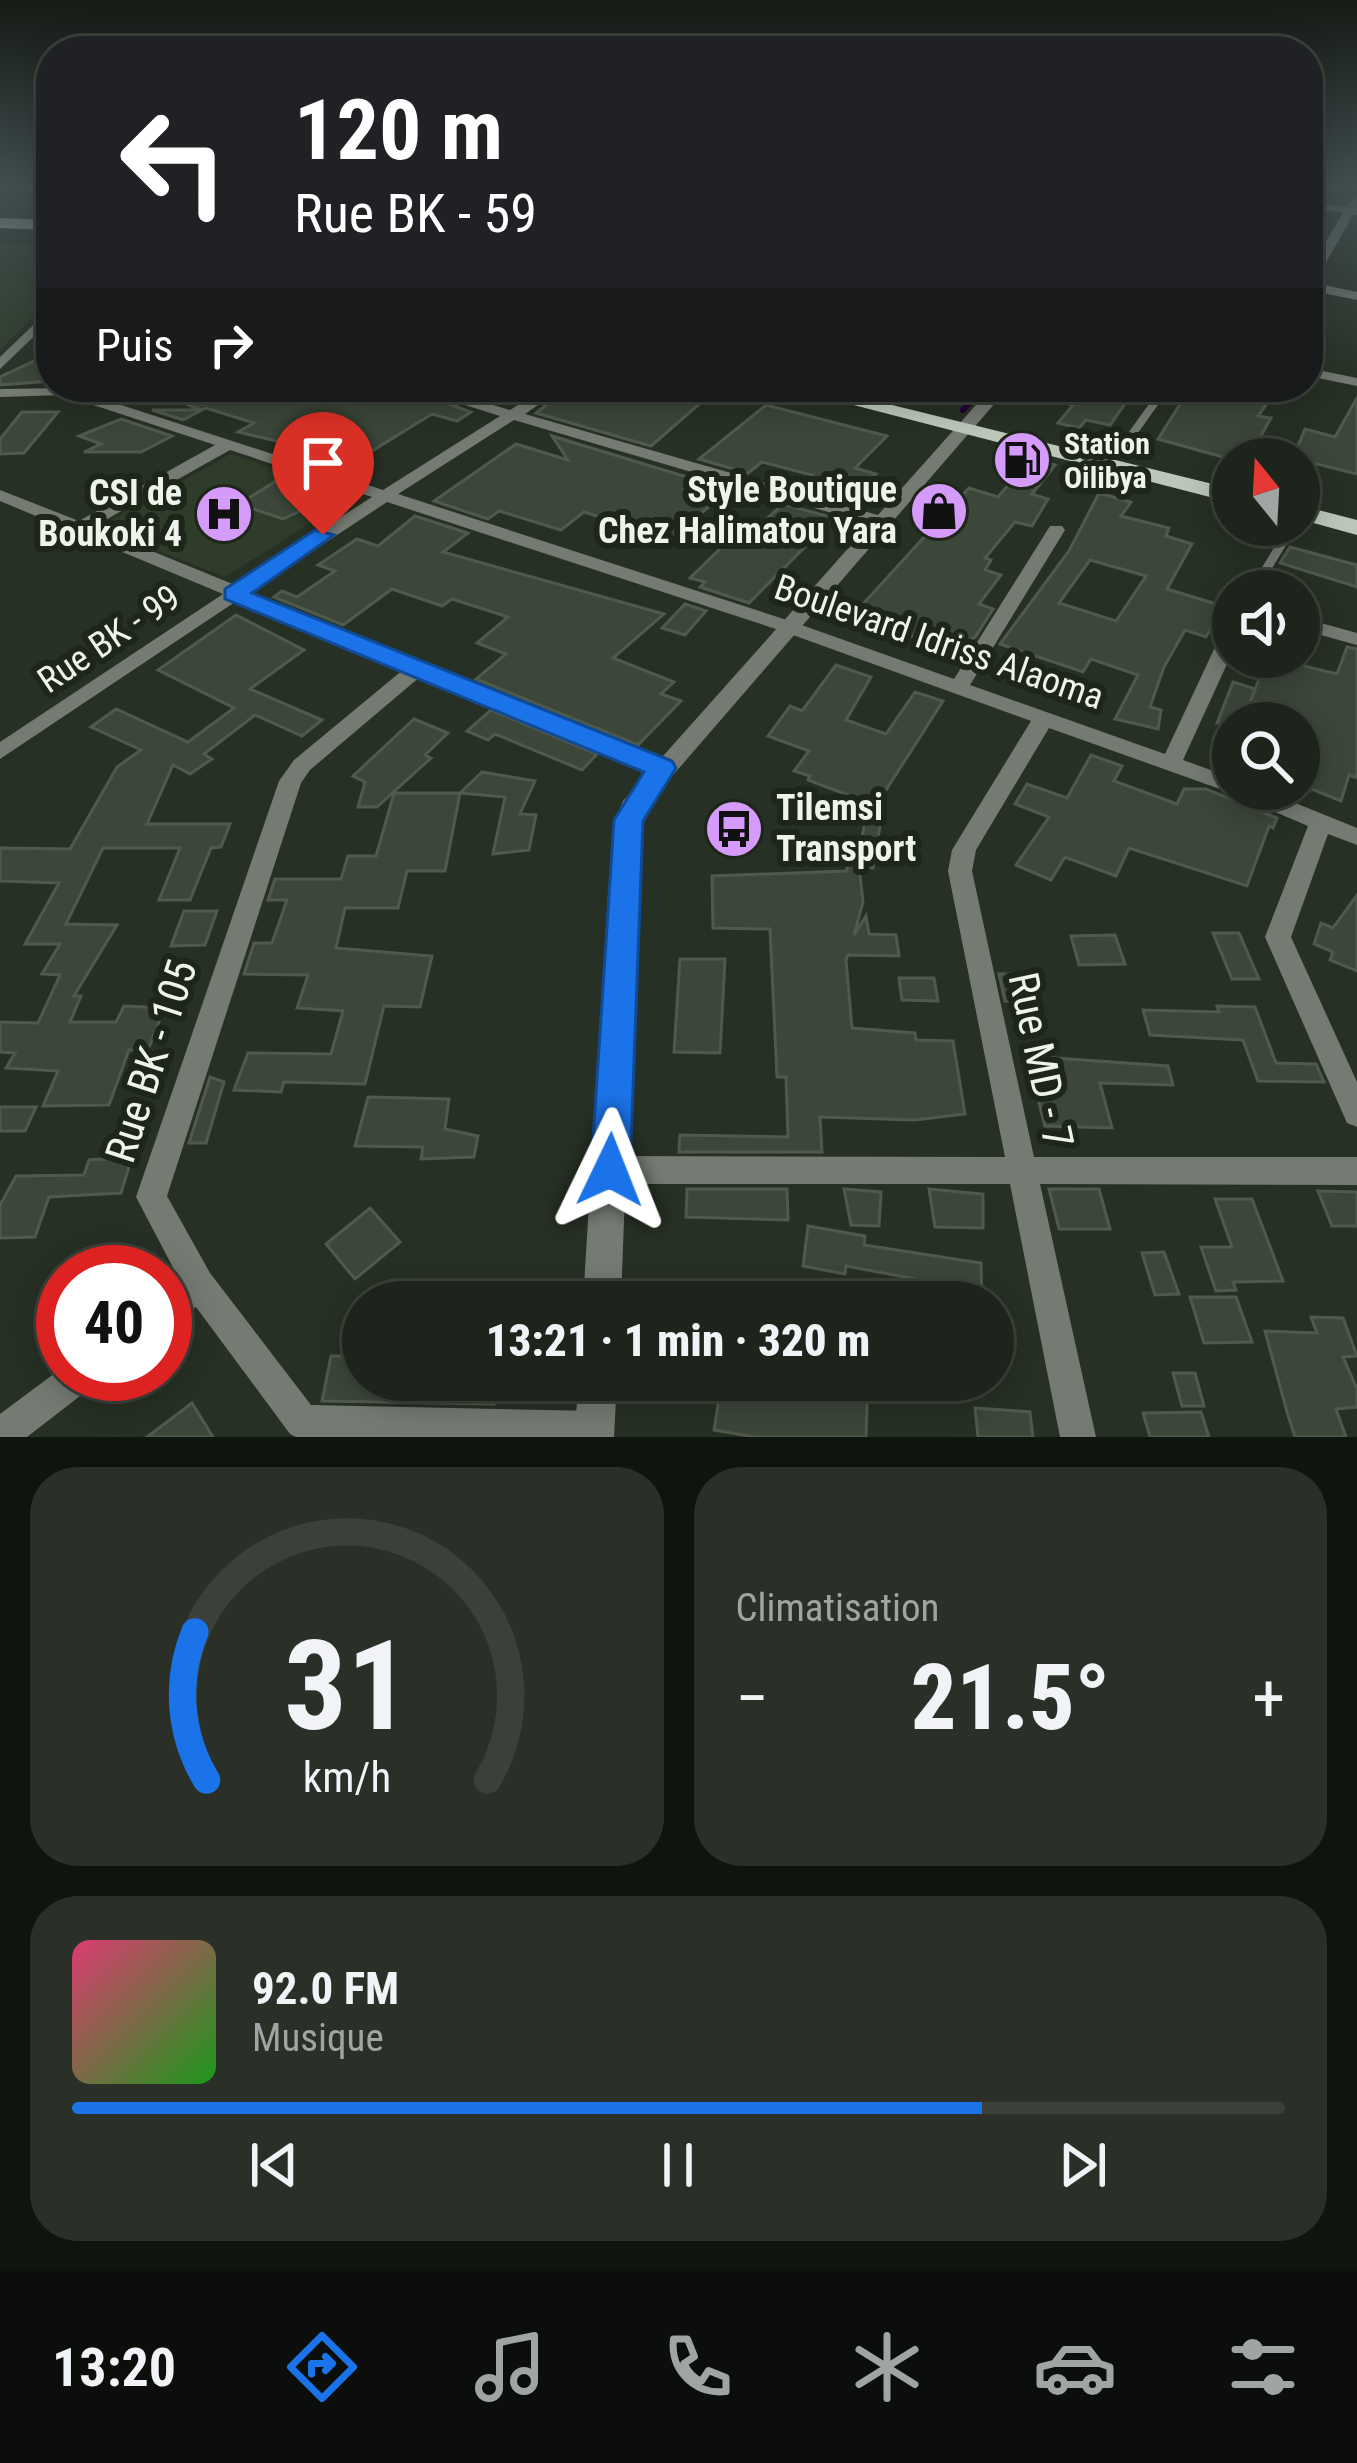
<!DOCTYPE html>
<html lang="fr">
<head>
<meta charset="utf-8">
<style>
  :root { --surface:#1d241b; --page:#2a3028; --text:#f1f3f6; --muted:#a0a4a3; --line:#3b413a; --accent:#1a73e8 }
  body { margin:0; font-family:"Roboto Condensed",sans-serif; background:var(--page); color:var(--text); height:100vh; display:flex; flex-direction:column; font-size:45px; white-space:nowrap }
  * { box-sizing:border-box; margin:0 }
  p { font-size:39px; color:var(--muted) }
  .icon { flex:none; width:66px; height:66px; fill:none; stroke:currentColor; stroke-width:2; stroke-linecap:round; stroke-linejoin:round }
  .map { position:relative; height:1437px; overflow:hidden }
  .drawer { display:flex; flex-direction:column; gap:30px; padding:30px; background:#10140f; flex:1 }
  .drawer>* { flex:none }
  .banner { position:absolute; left:36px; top:36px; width:1287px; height:366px; border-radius:48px; box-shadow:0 6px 30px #0003,0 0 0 3px var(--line); background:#202124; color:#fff; overflow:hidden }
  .needle { width:78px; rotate:342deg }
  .controls { position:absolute; left:1212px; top:438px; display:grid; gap:24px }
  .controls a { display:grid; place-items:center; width:108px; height:108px; border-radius:50%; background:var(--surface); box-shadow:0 6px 30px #0003,0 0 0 3px var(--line); font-size:60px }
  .speed { position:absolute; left:36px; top:1245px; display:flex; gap:24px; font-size:60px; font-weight:700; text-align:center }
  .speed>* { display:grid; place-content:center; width:156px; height:156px; border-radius:50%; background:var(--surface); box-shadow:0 6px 30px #0003,0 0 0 3px var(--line); line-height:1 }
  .speed .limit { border:18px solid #d22; background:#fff; color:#111 }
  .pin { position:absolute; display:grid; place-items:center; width:102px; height:102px; color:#fff; margin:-123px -51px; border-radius:50% 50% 50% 0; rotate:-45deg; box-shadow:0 0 12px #0007 }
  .pin .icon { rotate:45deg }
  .me { position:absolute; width:132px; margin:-66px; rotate:2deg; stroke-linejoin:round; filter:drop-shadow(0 0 9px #0008) }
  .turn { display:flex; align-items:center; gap:42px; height:252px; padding:0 60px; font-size:54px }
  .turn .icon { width:156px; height:156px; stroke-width:2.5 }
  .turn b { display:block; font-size:84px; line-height:102px }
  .then { display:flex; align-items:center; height:114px; padding:0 60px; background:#0003; gap:24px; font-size:45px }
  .big { font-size:90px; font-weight:800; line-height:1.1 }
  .drawer .card { flex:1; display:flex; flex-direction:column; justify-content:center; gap:18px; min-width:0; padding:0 42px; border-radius:48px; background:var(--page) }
  .drawer .dial { align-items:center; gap:0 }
  .dial svg { height:312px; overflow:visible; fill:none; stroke:var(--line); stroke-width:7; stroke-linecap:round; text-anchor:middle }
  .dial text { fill:var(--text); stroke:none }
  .song { display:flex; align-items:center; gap:36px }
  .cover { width:144px; height:144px; border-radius:18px; background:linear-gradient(135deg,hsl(340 70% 55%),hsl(120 70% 35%)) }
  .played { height:12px; border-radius:6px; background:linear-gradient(90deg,var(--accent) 75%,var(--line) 75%) }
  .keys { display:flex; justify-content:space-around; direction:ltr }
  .heat { display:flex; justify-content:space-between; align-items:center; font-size:66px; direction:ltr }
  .drawer .tiles { flex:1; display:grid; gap:30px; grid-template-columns:1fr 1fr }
  .card:last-child { grid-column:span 2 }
  .trip { position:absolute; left:342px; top:1281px; width:672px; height:120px; border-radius:60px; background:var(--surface); box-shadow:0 6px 30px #0003,0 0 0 3px var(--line); font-weight:800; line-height:120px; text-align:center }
  .dock { display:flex; height:192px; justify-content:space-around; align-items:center; background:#0c0e0b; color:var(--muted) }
  .dock .icon { width:84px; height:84px }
  .dock .current { color:var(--accent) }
  .dock b { font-size:54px; color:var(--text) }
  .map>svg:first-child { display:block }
</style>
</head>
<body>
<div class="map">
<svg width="1357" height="1437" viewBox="0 0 1357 1437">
  <rect width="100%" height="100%" fill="#273024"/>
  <g fill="#2e3c29">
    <path d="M0,243l51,2v54l-51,51z"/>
    <path d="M231,454l122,42 -128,81 -127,-50z"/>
  </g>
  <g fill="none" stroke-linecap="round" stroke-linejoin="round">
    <path stroke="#270039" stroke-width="6" d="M963,410l22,-23"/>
  </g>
  <g fill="#3c4639" stroke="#505a4c" stroke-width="3" fill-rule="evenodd">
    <path d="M51,353v28l-51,4v-8z"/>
    <path d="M145,387h259l67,25 -14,9 -25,-7 -65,40 -28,-9 -12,8 -89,-21 16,-9 -48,-15 -23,12 -31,-10h49z"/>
    <path d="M568,387h151l-68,59 -115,-33z"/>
    <path d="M1031,387h106l-27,38 -24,-5 -7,8 -21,-5 15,-18 -43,-11z"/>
    <path d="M1204,387h75l-21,29 13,2 -18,32 -15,-4 -8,13 -72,-20 26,-41 18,4z"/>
    <path d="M1357,398v76l-64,-16 12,-29 30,8z"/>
    <path d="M766,405l121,31 -32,32 21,6 -27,28 -50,-14 13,-13 -50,-13 -14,11 -49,-14z"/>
    <path d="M22,412h36l-34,41 -24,1v-15z"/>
    <path d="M121,419l51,17 -31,16h-57l17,-8 -22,-8z"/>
    <path d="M552,436l128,39 50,13 -59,52 -87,-28 -23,18 -62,-19 -11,8 -54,-18 82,-57 52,16z"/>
    <path d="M1031,458l24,7 -23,29 16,5 -16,27 -17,-4 -30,36 6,2 -6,10 16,5 -22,29 14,5 -17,27 -19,16 -105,-36 117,-128 29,9z"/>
    <path d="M281,478l51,18 -49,23 -44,-15z"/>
    <path d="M1099,493l32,9 -10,14 48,12 -3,8 26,8 -25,45 56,17 -17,31 -21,-7 -21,37 -14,40 11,3 -3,19 -43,-10 23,-44 -47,-16 -8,13 -83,-28 69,-93zM1090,560l56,16 -30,45 -57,-18z"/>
    <path d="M783,504l51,14 -85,85 -49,-16 5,-5 -15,-4 37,-36 12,2z"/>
    <path d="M415,516l53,17 -25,19 221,62 -51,44 61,24 -13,12 20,7 -43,44 -162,-66 30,-25 -29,-11 31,-26 -56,-18 -10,7 -50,-17 -49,36 -69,-28 8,-6 15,6 38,-26 -17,-6 39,-26 21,7z"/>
    <path d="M1290,547l67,18v22l-77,-24z"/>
    <path d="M685,604l21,7 -21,24 -23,-7z"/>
    <path d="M236,615l68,35 -54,39 72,31 -20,16 -47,-21 -51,39 8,5 -22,15 -17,-9 -26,59h83l-9,23 -10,1 -21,52h-31l21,-52h-77l-37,76 51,1 -43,71h7l-11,26h46l8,-16 38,2 -3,14 -11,28h-19l-20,55 -66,1 15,-35 -52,-3 9,-15 -15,-1v-30l38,1 22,-48 -18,-1 18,-30h-35l34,-61 -59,-2v-33l70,1 47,-82 24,-17 -50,-23 25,-18 72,33 46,-34 -76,-38z"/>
    <path d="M1347,647l10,2v129l-8,-3 -8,26 -42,-17v-64l-50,-16 19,-47 69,17z"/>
    <path d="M836,665l35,12 -25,43 40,14 29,-42 28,9 -57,89 -13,78 -14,-2 4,36 -9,33 12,-19 3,18 27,1 3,21 -51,-1 -2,5 6,68 63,5 1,7 37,1 12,73 -50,6 -95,-3 2,35h-143l1,-17 108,2 -2,-60h-9l-7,-148 -57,-1 -1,-52 134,-5 15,-30 8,-38 -61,-23 2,-4 -16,-5 15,-20 -41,-15 22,-30 12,5z"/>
    <path d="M1233,682l22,7 -13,34h-25z"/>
    <path d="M491,710l106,44 -15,16 -87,-36 -7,6 -21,-9z"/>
    <path d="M414,719l34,14 -23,22 6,3 -54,49h-19l7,-25 -12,-6z"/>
    <path d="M1091,755l31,11 -8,15 63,23 7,-15h22l71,29 -4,10 -4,-2 -22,60 -118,-38 -13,28 -51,-19 -14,23 -35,-15 33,-48 -34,-13 12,-20 40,14z"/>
    <path d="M482,772l53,9 -15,33 16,1 -7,35 -36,4 12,-57 -45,-4z"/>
    <path d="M394,793h66l-15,78h-38l-9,37h-53l-9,40 96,8 -12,51 -36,-1 -19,78 -81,-2 -3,10 -47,-2 14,-37 83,1 12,-43 -46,-3 11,-33 -64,-1 10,-31h18l15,-43h-19l7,-21h66l7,-23h28z"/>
    <path d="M1357,895v76l-27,-11 3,-8 -19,-8 7,-21 12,5z"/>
    <path d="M184,911h33l-12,34 -34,1z"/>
    <path d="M1213,933h26l20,46h-27z"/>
    <path d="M1115,935l10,29 -46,1 -8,-29z"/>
    <path d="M680,959h45l-5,94 -46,-1z"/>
    <path d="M999,974h32l7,27h-33z"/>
    <path d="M899,978h35l4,23 -36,-1z"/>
    <path d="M1217,1006l38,1 21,56 40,1 8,18 -66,-1 -15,-41 -93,-5 -7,-25 76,2z"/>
    <path d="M1027,1056l141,10 5,19 -73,-2 12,45 -67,-2z"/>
    <path d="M210,1077l14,5 -18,61h-17z"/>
    <path d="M368,1097l81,2 -4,30 33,7 -4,21 -53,2 2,-12 -68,-1z"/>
    <path d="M0,1107h36l-11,24h-25z"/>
    <path d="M132,1157l-11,36 -72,4 -14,40 -35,1v-33l16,-29 68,-1 5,-15z"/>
    <path d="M687,1189h100l1,31 -102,-3z"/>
    <path d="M844,1189l37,3 -2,34 -28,-1z"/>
    <path d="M929,1189l54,5v34l-48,-1z"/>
    <path d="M1049,1189h50l11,40h-51z"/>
    <path d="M1318,1191l39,1v34h-25z"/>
    <path d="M1215,1199h37l31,82 -50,1 3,8 -20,1 -15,-44h31z"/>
    <path d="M370,1208l30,34 -45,37 -29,-35z"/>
    <path d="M808,1226l57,10 -1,9 117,18 1,39h-61v-22l-75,-14 -1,8 -42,-8z"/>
    <path d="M1164,1252l15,42 -24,1 -13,-42z"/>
    <path d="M1190,1297h46l16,45 -48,1z"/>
    <path d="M1311,1317l32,1 14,38 -14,1 14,32v18l-21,2 10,28h-51l-8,-25 -22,-81 52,2z"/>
    <path d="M331,1356h32v24h133l-2,24 -172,-3z"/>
    <path d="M1173,1373h22l9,33h-22z"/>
    <path d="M722,1380h146l-2,57h-111l-41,-7z"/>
    <path d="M192,1403l21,34h-66z"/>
    <path d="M975,1408l55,4 3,25h-55z"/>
    <path d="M1201,1412l8,25h-59l-7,-24z"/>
  </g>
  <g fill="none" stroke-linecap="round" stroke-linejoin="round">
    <path stroke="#757a73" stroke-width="8" d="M1118,454l48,-67"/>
    <path stroke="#757a73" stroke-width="9" d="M1253,591l40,-66"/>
    <g fill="#757a73" fill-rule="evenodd">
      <path d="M1357,195v20h-4l-39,68 43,9v8l-49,-10v-18l35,-59 -35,-6v-6l38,6z"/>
      <path d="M51,308v12l-51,49v-12z"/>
      <path d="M1308,368l49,10v8l-49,-10z"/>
      <path d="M408,387h23l79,23 37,-23h17l-39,27 363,104v8h-12l-362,-106 -116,74 395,128 161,57 96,-153h12l3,4 -95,155 195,69 58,-124 10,-6v27l-50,109 50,18v11h28l96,39v17l-29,-11 -37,103 66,145v45l-10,-4 -82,-186 43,-111 -77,-33 -182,-65 -73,122 -4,21 62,286h323v28l-317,-1 56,253h-36l-50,-253h-400l-11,-4 -4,-10 4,-10 11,-4 395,1 -57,-286 4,-21 79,-129 -252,-91 -392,-128 -136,90 418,171 3,5 -11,7 -8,-2 -232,-97 -111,94 -9,13 -134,413 43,77 101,132 284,6 12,6 6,12 -4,8h-313l-6,-3 -94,-127 -31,19v-36l14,-11 -43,-82 143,-416 15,-21 110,-91 -166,-69 -238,159v-17l223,-148 -223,-93v-11l79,31 136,-76 -152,-50 -63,2v-8l69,-1 314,102 117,-74zM230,450l142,47 -137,88 -142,-58z"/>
      <path d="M1299,617l58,16v12l-58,-16z"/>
      <path d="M63,1367v7h35l-5,12 -66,51h-27v-23z"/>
    </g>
    <g fill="#757a73" fill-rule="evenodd">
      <path d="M992,387h17l-361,417 -6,16 -6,74 -15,408h-38l25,-408 8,-74 7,-19z"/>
      <path d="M579,1380h38l-3,57h-40z"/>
    </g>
    <g fill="#bcc6b9" fill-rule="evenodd">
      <path d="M0,218l51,2v10l-51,-2z"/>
      <path d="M784,387h35l414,102v14z"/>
      <path d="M1299,505l58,15v15l-58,-16z"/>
    </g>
  </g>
  <linearGradient id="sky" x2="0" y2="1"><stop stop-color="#151a14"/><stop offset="0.48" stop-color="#414e50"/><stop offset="1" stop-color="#414e50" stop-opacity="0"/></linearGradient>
  <rect width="1357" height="388" fill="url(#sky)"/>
  <path fill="#1a73e8" stroke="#114b97" stroke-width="3" d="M315,530l19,5 -82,58 420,168 4,7 -33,53 -13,349 -6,13 -14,5 -13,-5 -6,-13 23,-350 30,-48 -419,-173v-10z"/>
  <defs>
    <g id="fuel-disc" transform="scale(3)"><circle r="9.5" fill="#d59bfa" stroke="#1e261a"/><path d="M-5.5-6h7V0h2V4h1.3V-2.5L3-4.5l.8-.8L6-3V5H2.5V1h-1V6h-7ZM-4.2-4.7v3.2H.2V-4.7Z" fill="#111"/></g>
    <g id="shop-disc" transform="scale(3)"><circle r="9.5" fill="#d59bfa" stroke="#1e261a"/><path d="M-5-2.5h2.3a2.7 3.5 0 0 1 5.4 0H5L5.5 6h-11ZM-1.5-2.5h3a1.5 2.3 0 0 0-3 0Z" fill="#111"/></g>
    <g id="hospital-disc" transform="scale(3)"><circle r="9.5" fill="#d59bfa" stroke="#1e261a"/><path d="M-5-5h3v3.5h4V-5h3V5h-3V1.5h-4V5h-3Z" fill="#111"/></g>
    <g id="bus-disc" transform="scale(3)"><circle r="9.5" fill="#d59bfa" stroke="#1e261a"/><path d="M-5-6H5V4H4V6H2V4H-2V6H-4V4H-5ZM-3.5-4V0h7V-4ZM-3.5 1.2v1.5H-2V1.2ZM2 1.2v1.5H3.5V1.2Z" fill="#111"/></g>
  </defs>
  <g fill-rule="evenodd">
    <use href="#fuel-disc" x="1022" y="460"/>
    <use href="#shop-disc" x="939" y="511"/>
    <use href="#hospital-disc" x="224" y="514"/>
    <use href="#bus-disc" x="734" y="829"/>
  </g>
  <g text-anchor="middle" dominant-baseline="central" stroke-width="12" stroke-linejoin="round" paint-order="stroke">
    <g font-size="30" font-weight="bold" fill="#eef4ec" stroke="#1e261a" text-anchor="start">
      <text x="1064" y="443">Station<tspan x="1064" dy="34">Oilibya</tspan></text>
    </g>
    <g font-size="36" font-weight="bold" fill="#eef4ec" stroke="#1e261a" text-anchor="end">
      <text x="897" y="490">Style Boutique<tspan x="897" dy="41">Chez Halimatou Yara</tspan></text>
      <text x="182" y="493">CSI de<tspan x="182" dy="41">Boukoki 4</tspan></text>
      <text x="776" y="808" text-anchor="start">Tilemsi<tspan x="776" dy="41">Transport</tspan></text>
    </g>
    <g font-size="36" fill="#eef4ec" stroke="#1e261a">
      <text transform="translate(109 639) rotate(-34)">Rue BK - 99</text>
      <text transform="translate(939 642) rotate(19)">Boulevard Idriss Alaoma</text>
    </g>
    <g font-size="42" fill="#eef4ec" stroke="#1e261a">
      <text transform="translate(1041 1060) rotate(78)">Rue MD - 7</text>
      <text transform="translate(151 1061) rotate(-72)">Rue BK - 105</text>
    </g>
  </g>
</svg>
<div class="controls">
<a><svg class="needle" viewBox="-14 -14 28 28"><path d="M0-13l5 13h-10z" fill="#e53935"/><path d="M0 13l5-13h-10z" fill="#a0a4a3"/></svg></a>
<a><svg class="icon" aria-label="sound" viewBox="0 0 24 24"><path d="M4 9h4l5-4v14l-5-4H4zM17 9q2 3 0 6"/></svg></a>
<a><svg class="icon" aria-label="search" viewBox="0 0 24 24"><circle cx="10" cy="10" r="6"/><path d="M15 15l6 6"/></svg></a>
</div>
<div class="speed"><div class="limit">40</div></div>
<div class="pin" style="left:323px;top:535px;background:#d93025"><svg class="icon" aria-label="arrive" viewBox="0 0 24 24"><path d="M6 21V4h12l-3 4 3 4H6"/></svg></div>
<svg class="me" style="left:610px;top:1170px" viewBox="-20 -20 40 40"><path d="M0-17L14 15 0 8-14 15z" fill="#1a73e8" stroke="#fff" stroke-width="4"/></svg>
<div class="trip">13:21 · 1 min · 320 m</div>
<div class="banner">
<div class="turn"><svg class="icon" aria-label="left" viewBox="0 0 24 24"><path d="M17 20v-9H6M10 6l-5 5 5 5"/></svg><div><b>120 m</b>Rue BK - 59</div></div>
<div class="then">Puis<svg class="icon" aria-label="right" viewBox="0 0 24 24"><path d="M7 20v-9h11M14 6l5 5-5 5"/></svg></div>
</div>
</div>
<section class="drawer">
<div class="tiles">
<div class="card dial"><svg viewBox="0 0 100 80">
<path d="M14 69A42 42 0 1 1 86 69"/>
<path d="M14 69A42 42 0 0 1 11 31" stroke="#1a73e8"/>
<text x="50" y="56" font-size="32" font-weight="700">31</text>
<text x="50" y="72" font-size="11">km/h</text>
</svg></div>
<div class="card"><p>Climatisation</p>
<div class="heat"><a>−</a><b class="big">21.5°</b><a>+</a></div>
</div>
<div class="card">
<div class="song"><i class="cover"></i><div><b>92.0 FM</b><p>Musique</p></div></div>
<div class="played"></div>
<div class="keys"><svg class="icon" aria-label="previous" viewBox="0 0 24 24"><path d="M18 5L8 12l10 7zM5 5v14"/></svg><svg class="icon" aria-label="pause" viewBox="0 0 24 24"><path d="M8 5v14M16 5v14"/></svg><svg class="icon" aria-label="next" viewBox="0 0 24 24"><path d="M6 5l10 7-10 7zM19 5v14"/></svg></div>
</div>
</div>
</section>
<nav class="dock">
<b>13:20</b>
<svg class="icon current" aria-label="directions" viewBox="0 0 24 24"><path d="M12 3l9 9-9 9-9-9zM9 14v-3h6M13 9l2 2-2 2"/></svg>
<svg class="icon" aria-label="music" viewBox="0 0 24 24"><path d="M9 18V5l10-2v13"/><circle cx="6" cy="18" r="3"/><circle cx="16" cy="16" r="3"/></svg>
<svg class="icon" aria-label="phone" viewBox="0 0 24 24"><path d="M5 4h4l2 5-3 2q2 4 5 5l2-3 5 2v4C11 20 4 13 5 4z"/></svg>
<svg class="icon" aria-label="climate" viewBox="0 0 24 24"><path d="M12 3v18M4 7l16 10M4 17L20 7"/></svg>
<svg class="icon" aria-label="car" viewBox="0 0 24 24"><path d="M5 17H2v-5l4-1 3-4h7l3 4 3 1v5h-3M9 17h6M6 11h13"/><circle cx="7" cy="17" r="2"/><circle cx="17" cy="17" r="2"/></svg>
<svg class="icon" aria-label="filters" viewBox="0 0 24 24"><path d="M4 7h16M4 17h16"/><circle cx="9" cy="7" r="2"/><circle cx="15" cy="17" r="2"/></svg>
</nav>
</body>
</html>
